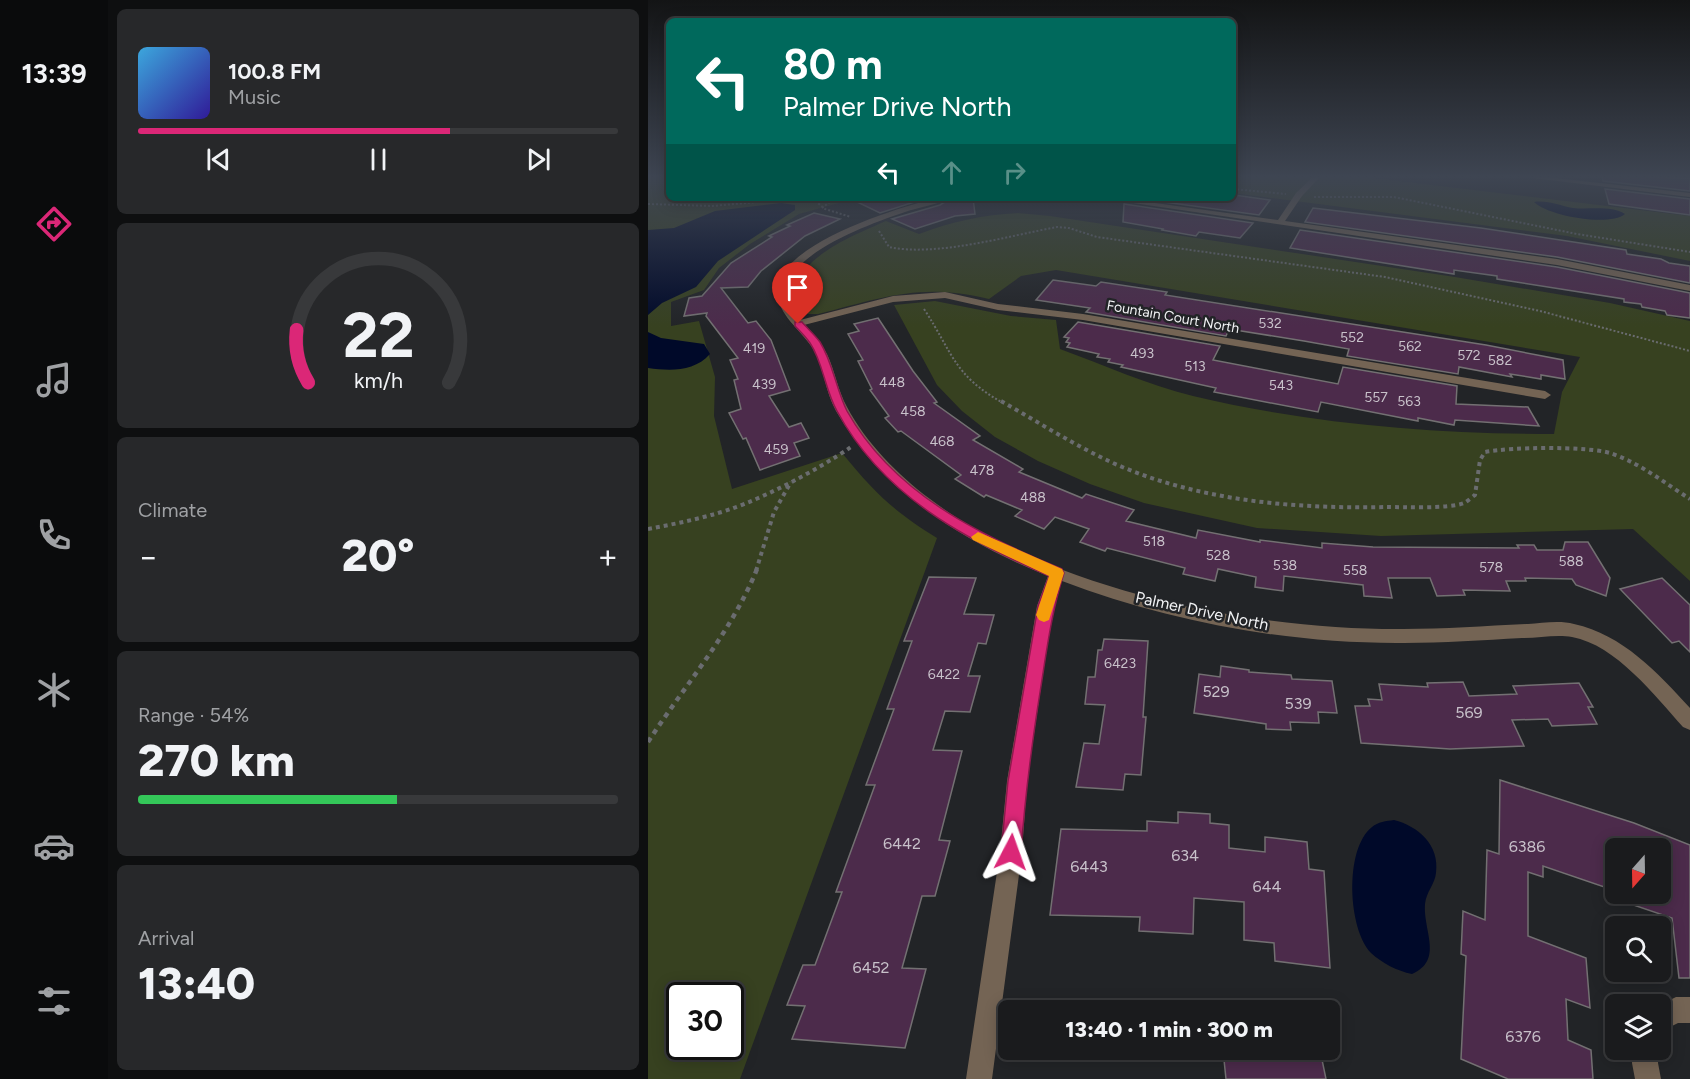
<!DOCTYPE html>
<html lang="en">
<head>
<meta charset="utf-8">
<style>
  :root { --surface:#1a1b1d; --page:#27282a; --text:#f1f3f6; --muted:#9fa1a4; --line:#38393b; --accent:#db2777 }
  body { margin:0; font-family:Figtree,sans-serif; background:var(--page); color:var(--text); height:100vh; display:flex; flex-direction:column; font-size:22px; white-space:nowrap }
  * { box-sizing:border-box; margin:0 }
  p { font-size:20px; color:var(--muted) }
  .icon { flex:none; width:33px; height:33px; fill:none; stroke:currentColor; stroke-width:2; stroke-linecap:round; stroke-linejoin:round }
  .map { position:relative; flex:1; overflow:hidden }
  .drawer { display:flex; flex-direction:column; gap:9px; padding:9px; background:#0e0f10; width:540px }
  .drawer>* { flex:none }
  .hud { position:absolute; left:18px; top:18px; width:570px; height:183px; border-radius:9px; box-shadow:0 3px 15px #0003,0 0 0 2px var(--line); background:#00695c; color:#fff; overflow:hidden }
  .needle { width:39px; rotate:200deg }
  .fabs { position:absolute; left:957px; top:838px; display:grid; gap:12px }
  .fabs a { display:grid; place-items:center; width:66px; height:66px; border-radius:9px; background:var(--surface); box-shadow:0 3px 15px #0003,0 0 0 2px var(--line); font-size:30px }
  .speed { position:absolute; left:18px; top:982px; display:flex; gap:12px; font-size:30px; font-weight:700; text-align:center }
  .speed>* { display:grid; place-content:center; width:78px; height:78px; border-radius:50%; background:var(--surface); box-shadow:0 3px 15px #0003,0 0 0 2px var(--line); line-height:1 }
  .speed .limit { border:3px solid #111; border-radius:9px; background:#fff; color:#111 }
  .pin { position:absolute; display:grid; place-items:center; width:51px; height:51px; color:#fff; margin:-62px -26px; border-radius:50% 50% 50% 0; rotate:-45deg; box-shadow:0 0 6px #0007 }
  .pin .icon { rotate:45deg }
  .me { position:absolute; width:66px; margin:-33px; rotate:4deg; stroke-linejoin:round; filter:drop-shadow(0 0 4px #0008) }
  .turn { display:flex; align-items:center; gap:21px; height:126px; padding:0 18px; font-size:27px }
  .turn .icon { width:78px; height:78px; stroke-width:2.5 }
  .turn b { display:block; font-size:42px; line-height:51px }
  .lanes { display:flex; align-items:center; height:57px; padding:0 18px; background:#0003; justify-content:center; gap:30px; direction:ltr }
  .lanes .off { opacity:.35 }
  .big { font-size:45px; font-weight:800; line-height:1.1 }
  .drawer .tile { flex:1; display:flex; flex-direction:column; justify-content:center; gap:9px; min-width:0; padding:0 21px; border-radius:9px; background:var(--page) }
  .drawer .dial { align-items:center; gap:0 }
  .dial svg { height:156px; overflow:visible; fill:none; stroke:var(--line); stroke-width:7; stroke-linecap:round; text-anchor:middle }
  .dial text { fill:var(--text); stroke:none }
  .song { display:flex; align-items:center; gap:18px }
  .cover { width:72px; height:72px; border-radius:9px; background:linear-gradient(135deg,hsl(200 70% 55%),hsl(250 70% 35%)) }
  .played { height:6px; border-radius:3px; background:linear-gradient(90deg,var(--accent) 65%,var(--line) 65%) }
  .keys { display:flex; justify-content:space-around; direction:ltr }
  .heat { display:flex; justify-content:space-between; align-items:center; font-size:33px; direction:ltr }
  .charge { height:9px; border-radius:4px; background:linear-gradient(90deg,#34c759 54%,var(--line) 0) }
  .trip { position:absolute; left:350px; top:1000px; width:342px; height:60px; border-radius:9px; background:var(--surface); box-shadow:0 3px 15px #0003,0 0 0 2px var(--line); font-weight:800; line-height:60px; text-align:center }
  main { display:flex; flex:1; min-height:0 }
  .tabs { display:flex; flex-direction:column; width:108px; justify-content:space-around; align-items:center; background:#0a0b0c; color:var(--muted) }
  .tabs .icon { width:42px; height:42px }
  .tabs .selected { color:var(--accent) }
  .tabs b { font-size:27px; color:var(--text) }
  .map>svg:first-child { display:block }
</style>
</head>
<body>
<main>
<nav class="tabs">
<b>13:39</b>
<svg class="icon selected" aria-label="directions" viewBox="0 0 24 24"><path d="M12 3l9 9-9 9-9-9zM9 14v-3h6M13 9l2 2-2 2"/></svg>
<svg class="icon" aria-label="music" viewBox="0 0 24 24"><path d="M9 18V5l10-2v13"/><circle cx="6" cy="18" r="3"/><circle cx="16" cy="16" r="3"/></svg>
<svg class="icon" aria-label="phone" viewBox="0 0 24 24"><path d="M5 4h4l2 5-3 2q2 4 5 5l2-3 5 2v4C11 20 4 13 5 4z"/></svg>
<svg class="icon" aria-label="climate" viewBox="0 0 24 24"><path d="M12 3v18M4 7l16 10M4 17L20 7"/></svg>
<svg class="icon" aria-label="car" viewBox="0 0 24 24"><path d="M5 17H2v-5l4-1 3-4h7l3 4 3 1v5h-3M9 17h6M6 11h13"/><circle cx="7" cy="17" r="2"/><circle cx="17" cy="17" r="2"/></svg>
<svg class="icon" aria-label="filters" viewBox="0 0 24 24"><path d="M4 7h16M4 17h16"/><circle cx="9" cy="7" r="2"/><circle cx="15" cy="17" r="2"/></svg>
</nav>
<section class="drawer">
<div class="tile">
<div class="song"><i class="cover"></i><div><b>100.8 FM</b><p>Music</p></div></div>
<div class="played"></div>
<div class="keys"><svg class="icon" aria-label="previous" viewBox="0 0 24 24"><path d="M18 5L8 12l10 7zM5 5v14"/></svg><svg class="icon" aria-label="pause" viewBox="0 0 24 24"><path d="M8 5v14M16 5v14"/></svg><svg class="icon" aria-label="next" viewBox="0 0 24 24"><path d="M6 5l10 7-10 7zM19 5v14"/></svg></div>
</div>
<div class="tile dial"><svg viewBox="0 0 100 80">
<path d="M14 69A42 42 0 1 1 86 69"/>
<path d="M14 69A42 42 0 0 1 8 42" stroke="#db2777"/>
<text x="50" y="56" font-size="32" font-weight="700">22</text>
<text x="50" y="72" font-size="11">km/h</text>
</svg></div>
<div class="tile"><p>Climate</p>
<div class="heat"><a>−</a><b class="big">20°</b><a>+</a></div>
</div>
<div class="tile"><p>Range · 54%</p><b class="big">270 km</b><div class="charge"></div></div>
<div class="tile"><p>Arrival</p><b class="big">13:40</b></div>
</section>
<div class="map">
<svg width="1042" height="1079" viewBox="0 0 1042 1079">
  <rect width="100%" height="100%" fill="#222427"/>
  <g fill="#374120" fill-rule="evenodd">
    <path d="M0,176h21v22h188l-58,16 -49,30 -31,24 -15,22 -33,12v24l28,-5 16,56 -1,39 18,73 110,-36c32,39 51,58 95,85l-197,541h-92zM32,996h50v51h-50z"/>
    <path d="M585,176h124l333,40v45l-123,-25 -334,-43z"/>
    <path d="M370,213l32,3 405,61 155,26 80,18v260l-57,-52 -252,7 -124,-8 -113,-25 -54,-19 -52,-23 -43,-24 -33,-26 -25,-26 -43,-80 41,-4 76,15 45,4 4,29c44,16 88,36 133,47 118,28 241,38 361,38l8,-42 18,-35 -524,-87 -35,6 -32,23c-68,-17 -107,-1 -171,15h-10c-6,-8 -12,-16 -11,-26 4,-33 64,-56 89,-67l33,13c34,-13 64,-19 99,-21z"/>
  </g>
  <g fill="#000929">
    <path d="M886,202c14,-2 26,4 39,6 16,2 38,-3 52,6 -16,13 -77,2 -91,-12z"/>
    <path d="M133,203l14,2v5l-77,51 -22,26 -34,16 -14,12v-85l26,-2 41,-17z"/>
    <path d="M0,332l13,6 43,6 6,10c-16,18 -40,17 -62,14z"/>
    <path d="M746,820c24,6 46,25 42,53 -1,11 -10,19 -11,31 -2,27 19,56 -13,70 -15,-3 -30,-11 -41,-21 -23,-24 -27,-104 1,-126 6,-5 14,-6 22,-7z"/>
  </g>
  <g fill="#4c2b4b" stroke="#737072" stroke-width="1.5">
    <path d="M954,176l88,2v13l-87,-10z"/>
    <path d="M957,189l85,10v16l-81,-11z"/>
    <path d="M586,195l36,5 -11,15 -124,-17h98z"/>
    <path d="M201,198h78l-47,15z"/>
    <path d="M303,198h22l2,16 -20,2 -40,13 -23,-10 48,-14z"/>
    <path d="M476,204l129,19 -13,15 -41,-6 -3,4 -34,-6 1,-1 -40,-7z"/>
    <path d="M665,208l168,20 145,22 1,4 34,5 8,4 21,3v17l-133,-26 -252,-35z"/>
    <path d="M166,213l26,6 -35,17 -44,35 -13,16 -27,1 27,35 8,-2 15,19 19,50 -21,6 20,31 12,-4 8,15 -15,5 6,13 -40,14 -14,-32 -3,1 -14,-26 12,-4 -7,-29 4,-1 -8,-19 8,-2 -32,-42 1,-3 -23,3 5,-18 13,-2 29,-33 41,-26 -3,-1 21,-10 -3,-1z"/>
    <path d="M652,230l257,37 133,26v25l-23,-3 -2,-4 -23,-4 -1,-3 -17,-2v-3l-127,-20v-3l-43,-6v4l-164,-26z"/>
    <path d="M405,280l43,6 5,-4 66,10 -2,3 321,50 77,15 2,19 -24,-4v4l-31,-5 2,3 -53,-10 -1,7 -111,-18 2,-7 -45,-8 -75,-12 -3,7 -140,-24 4,-4 -54,-8z"/>
    <path d="M230,318l35,53 24,31 -3,1 46,33 -7,4 50,29 -4,3 63,26 4,-4 48,16 -8,11 70,17 2,-8 62,12v-2l62,8v-5l51,4 146,1 -2,-3h17l3,5h26l2,-8h23l22,36 -4,18 -30,-11 -4,-6 -47,-1 1,3h-20l4,10 -47,-1 2,5 -28,1 -7,-18h-42l4,20 -28,-2 -1,-11 -79,-9 -1,15 -28,-4 1,-10 -38,-8 -3,12 -32,-7 2,-6 -78,-20 -2,3 -25,-9 9,-13 -34,-12 -11,12 -29,-13 7,-6 -36,-15 -2,2 -29,-18 6,-4 -60,-44 -3,1 -13,-14 4,-2 -19,-26 2,-1 -14,-28 5,-1 -15,-26 11,-3 -5,-7z"/>
    <path d="M430,322l142,24 -7,14 125,24 5,-17 114,19 -1,18 72,3 11,19 -84,-6 -1,5 -36,-7v3l-97,-19 -3,10 -104,-20 2,-4 -95,-21 2,-2 -15,-3 2,-3 -13,-2 2,-3 -32,-7 3,-4 -4,-1 3,-4 -5,-1z"/>
    <path d="M281,577l47,1 -12,36 30,1 -8,29 -8,-1 -10,33h12l-10,36 -25,-1 -12,39 29,1 -23,89 11,1 -15,55h-13l-20,72 24,1 -21,79 -113,-9 13,-33 -18,-1 16,-40h12l27,-73h-6l39,-107h-9l28,-76h-7l25,-68h-8z"/>
    <path d="M1014,578l28,27v47l-11,-11 -7,2 -52,-54z"/>
    <path d="M456,639l44,2 -5,76h3l-5,58 -16,-1 -2,16 -47,-3 8,-44 15,1 6,-39 -20,-1 3,-27h7l3,-27h4z"/>
    <path d="M573,666l28,4v2l42,3 1,4 40,2 5,32 -19,-1 1,11 -29,-1 1,8 -25,-1v-5l-72,-11 5,-39 21,3z"/>
    <path d="M815,682l6,14 48,-2 -4,-8 66,-3 14,24h-5l9,17 -45,2 -4,-7 -36,1 12,26 -74,3 -89,-6 -6,-37h15l-2,-7 14,1 -3,-16 49,3 -1,-4z"/>
    <path d="M852,780l134,43 56,22v133h-11l-7,-60 -62,-21 1,-3h59l-5,-45h-49v42l-73,-25v11l-15,-5v64l58,22 4,50 -24,-9 2,41 23,10 2,29h-85l-47,-20 5,-103 -5,-2 2,-43 22,9 2,-70 12,4z"/>
    <path d="M530,812l32,2v9l19,2v23l36,4v-15l42,5 2,27 15,2 6,97 -55,-7 -1,-18 -30,-3v-38l-50,-4 -1,36 -54,-3 1,-14 -90,-2 11,-86 86,2v-10l31,2z"/>
    <path d="M575,1050h97l6,29h-100z"/>
  </g>
  <g fill="none" stroke-linecap="round" stroke-linejoin="round">
    <g stroke="#6a6c6f" stroke-width="2" stroke-dasharray="2 2" stroke-linecap="butt">
      <path d="M585,189l53,5"/>
      <path d="M666,197h80l183,37 113,18"/>
      <path d="M156,198l9,1 12,10 26,8"/>
      <path d="M0,204l64,2 90,-8"/>
      <path d="M174,208l9,-7"/>
      <path d="M231,231l10,16c47,10 119,-11 168,-20l12,1 28,9 288,40 155,34 150,40"/>
      <path d="M276,309c29,44 29,66 79,94"/>
    </g>
    <g stroke="#6a6c6f" stroke-width="4" stroke-dasharray="4 4" stroke-linecap="butt">
      <path d="M353,401c37,21 73,44 112,62 85,38 181,46 273,44 18,0 63,2 78,-4 4,-2 8,-6 11,-8l5,-35 5,-8c26,-5 100,-6 125,1 28,9 55,30 80,46"/>
      <path d="M0,529c21,-4 42,-8 63,-14 41,-10 105,-44 140,-68"/>
      <path d="M108,571l18,-59 17,-30"/>
    </g>
    <path stroke="#6a6c6f" stroke-width="4.5" stroke-dasharray="5 5" stroke-linecap="butt" d="M0,742c37,-57 83,-109 109,-173"/>
    <g fill="#746454" fill-rule="evenodd">
      <path d="M666,176h7l-19,20 -17,25 272,38 133,26v6l-133,-26 -458,-67h20l159,22 18,-27z"/>
      <path d="M868,176h21l153,17v4z"/>
      <path d="M288,198h13c-12,7 -30,9 -44,14 -32,11 -123,42 -119,85 1,9 8,17 14,23l93,-24 52,-4 53,12 85,10 462,77 6,4 -6,4 -462,-79 -85,-10 -53,-12 -52,4 -89,23c8,9 17,18 23,29 8,17 11,37 20,53 19,36 51,68 83,92 121,92 324,131 473,130 42,0 83,-3 125,-5 14,-1 32,-4 46,0 49,11 83,48 116,84v22l-7,-3c-28,-31 -67,-82 -111,-90 -15,-3 -34,1 -50,1 -39,2 -79,5 -118,5 -115,1 -234,-21 -342,-62l-9,25 -26,175 -5,71 -30,227h-26l34,-227 7,-71 30,-175 11,-30c-85,-34 -164,-84 -212,-165 -11,-20 -12,-44 -24,-64 -15,-22 -44,-39 -31,-69 17,-39 116,-70 155,-80z"/>
      <path d="M1028,997h14v26h-12l-18,9v-27z"/>
      <path d="M985,1050h26l-1,13 3,16h-26l-3,-16z"/>
    </g>
  </g>
  <linearGradient id="sky" x2="0" y2="1"><stop stop-color="#131415"/><stop offset="0.54" stop-color="#3e4552"/><stop offset="1" stop-color="#3e4552" stop-opacity="0"/></linearGradient>
  <rect width="1042" height="327" fill="url(#sky)"/>
  <path fill="#db2777" stroke="#8e194d" stroke-width="1.5" d="M147,322h7c5,6 13,13 18,20 13,21 16,47 27,69 46,82 132,124 215,158l2,4c-12,37 -17,75 -23,113 -9,56 -16,110 -20,166l-3,7 -7,3 -7,-3 -3,-7 7,-71 30,-175 11,-30c-85,-37 -167,-81 -212,-165 -12,-21 -14,-49 -27,-68 -4,-6 -10,-12 -15,-17z"/>
  <path fill="#f59e0b" d="M330,532l84,37 2,4 -15,47 -5,2 -5,-2 -3,-5 13,-39 -76,-36 -2,-3z"/>
  <g text-anchor="middle" dominant-baseline="central" stroke-width="5" stroke-linejoin="round" paint-order="stroke">
    <g font-size="14" fill="#f2f3f5" stroke="#222427">
      <text transform="translate(525 317) rotate(10)">Fountain Court North</text>
    </g>
    <g font-size="14" fill="#c8c1ca">
      <text x="622" y="323">532</text>
      <text x="704" y="337">552</text>
      <text x="762" y="346">562</text>
      <text x="106" y="348">419</text>
      <text x="494" y="353">493</text>
      <text x="821" y="355">572</text>
      <text x="852" y="360">582</text>
      <text x="547" y="366">513</text>
      <text x="244" y="382">448</text>
      <text x="116" y="384">439</text>
      <text x="633" y="385">543</text>
      <text x="728" y="397">557</text>
      <text x="761" y="401">563</text>
      <text x="265" y="411">458</text>
      <text x="294" y="441">468</text>
      <text x="128" y="449">459</text>
      <text x="334" y="470">478</text>
      <text x="385" y="497">488</text>
      <text x="506" y="541">518</text>
      <text x="570" y="555">528</text>
      <text x="923" y="561">588</text>
      <text x="637" y="565">538</text>
      <text x="843" y="567">578</text>
      <text x="707" y="570">558</text>
      <text x="472" y="663">6423</text>
      <text x="296" y="674">6422</text>
    </g>
    <g font-size="16" fill="#f2f3f5" stroke="#222427">
      <text transform="translate(554 611) rotate(12)">Palmer Drive North</text>
    </g>
    <g font-size="16" fill="#c8c1ca">
      <text x="568" y="691">529</text>
      <text x="650" y="703">539</text>
      <text x="821" y="712">569</text>
      <text x="254" y="843">6442</text>
      <text x="879" y="846">6386</text>
      <text x="537" y="855">634</text>
      <text x="441" y="866">6443</text>
      <text x="619" y="886">644</text>
      <text x="223" y="967">6452</text>
      <text x="875" y="1036">6376</text>
    </g>
  </g>
</svg>
<div class="fabs">
<a><svg class="needle" viewBox="-14 -14 28 28"><path d="M0-13l5 13h-10z" fill="#e53935"/><path d="M0 13l5-13h-10z" fill="#9fa1a4"/></svg></a>
<a><svg class="icon" aria-label="search" viewBox="0 0 24 24"><circle cx="10" cy="10" r="6"/><path d="M15 15l6 6"/></svg></a>
<a><svg class="icon" aria-label="layers" viewBox="0 0 24 24"><path d="M12 4l9 5-9 5-9-5zM3 14l9 5 9-5"/></svg></a>
</div>
<div class="speed"><div class="limit">30</div></div>
<div class="pin" style="left:150px;top:324px;background:#d93025"><svg class="icon" aria-label="arrive" viewBox="0 0 24 24"><path d="M6 21V4h12l-3 4 3 4H6"/></svg></div>
<svg class="me" style="left:363px;top:852px" viewBox="-20 -20 40 40"><path d="M0-17L14 15 0 8-14 15z" fill="#db2777" stroke="#fff" stroke-width="4"/></svg>
<div class="trip">13:40 · 1 min · 300 m</div>
<div class="hud">
<div class="turn"><svg class="icon" aria-label="left" viewBox="0 0 24 24"><path d="M17 20v-9H6M10 6l-5 5 5 5"/></svg><div><b>80 m</b>Palmer Drive North</div></div>
<div class="lanes"><svg class="icon" aria-label="left" viewBox="0 0 24 24"><path d="M17 20v-9H6M10 6l-5 5 5 5"/></svg><svg class="icon off" aria-label="ahead" viewBox="0 0 24 24"><path d="M12 20V5M6 11l6-6 6 6"/></svg><svg class="icon off" aria-label="right" viewBox="0 0 24 24"><path d="M7 20v-9h11M14 6l5 5-5 5"/></svg></div>
</div>
</div>
</main>
</body>
</html>
